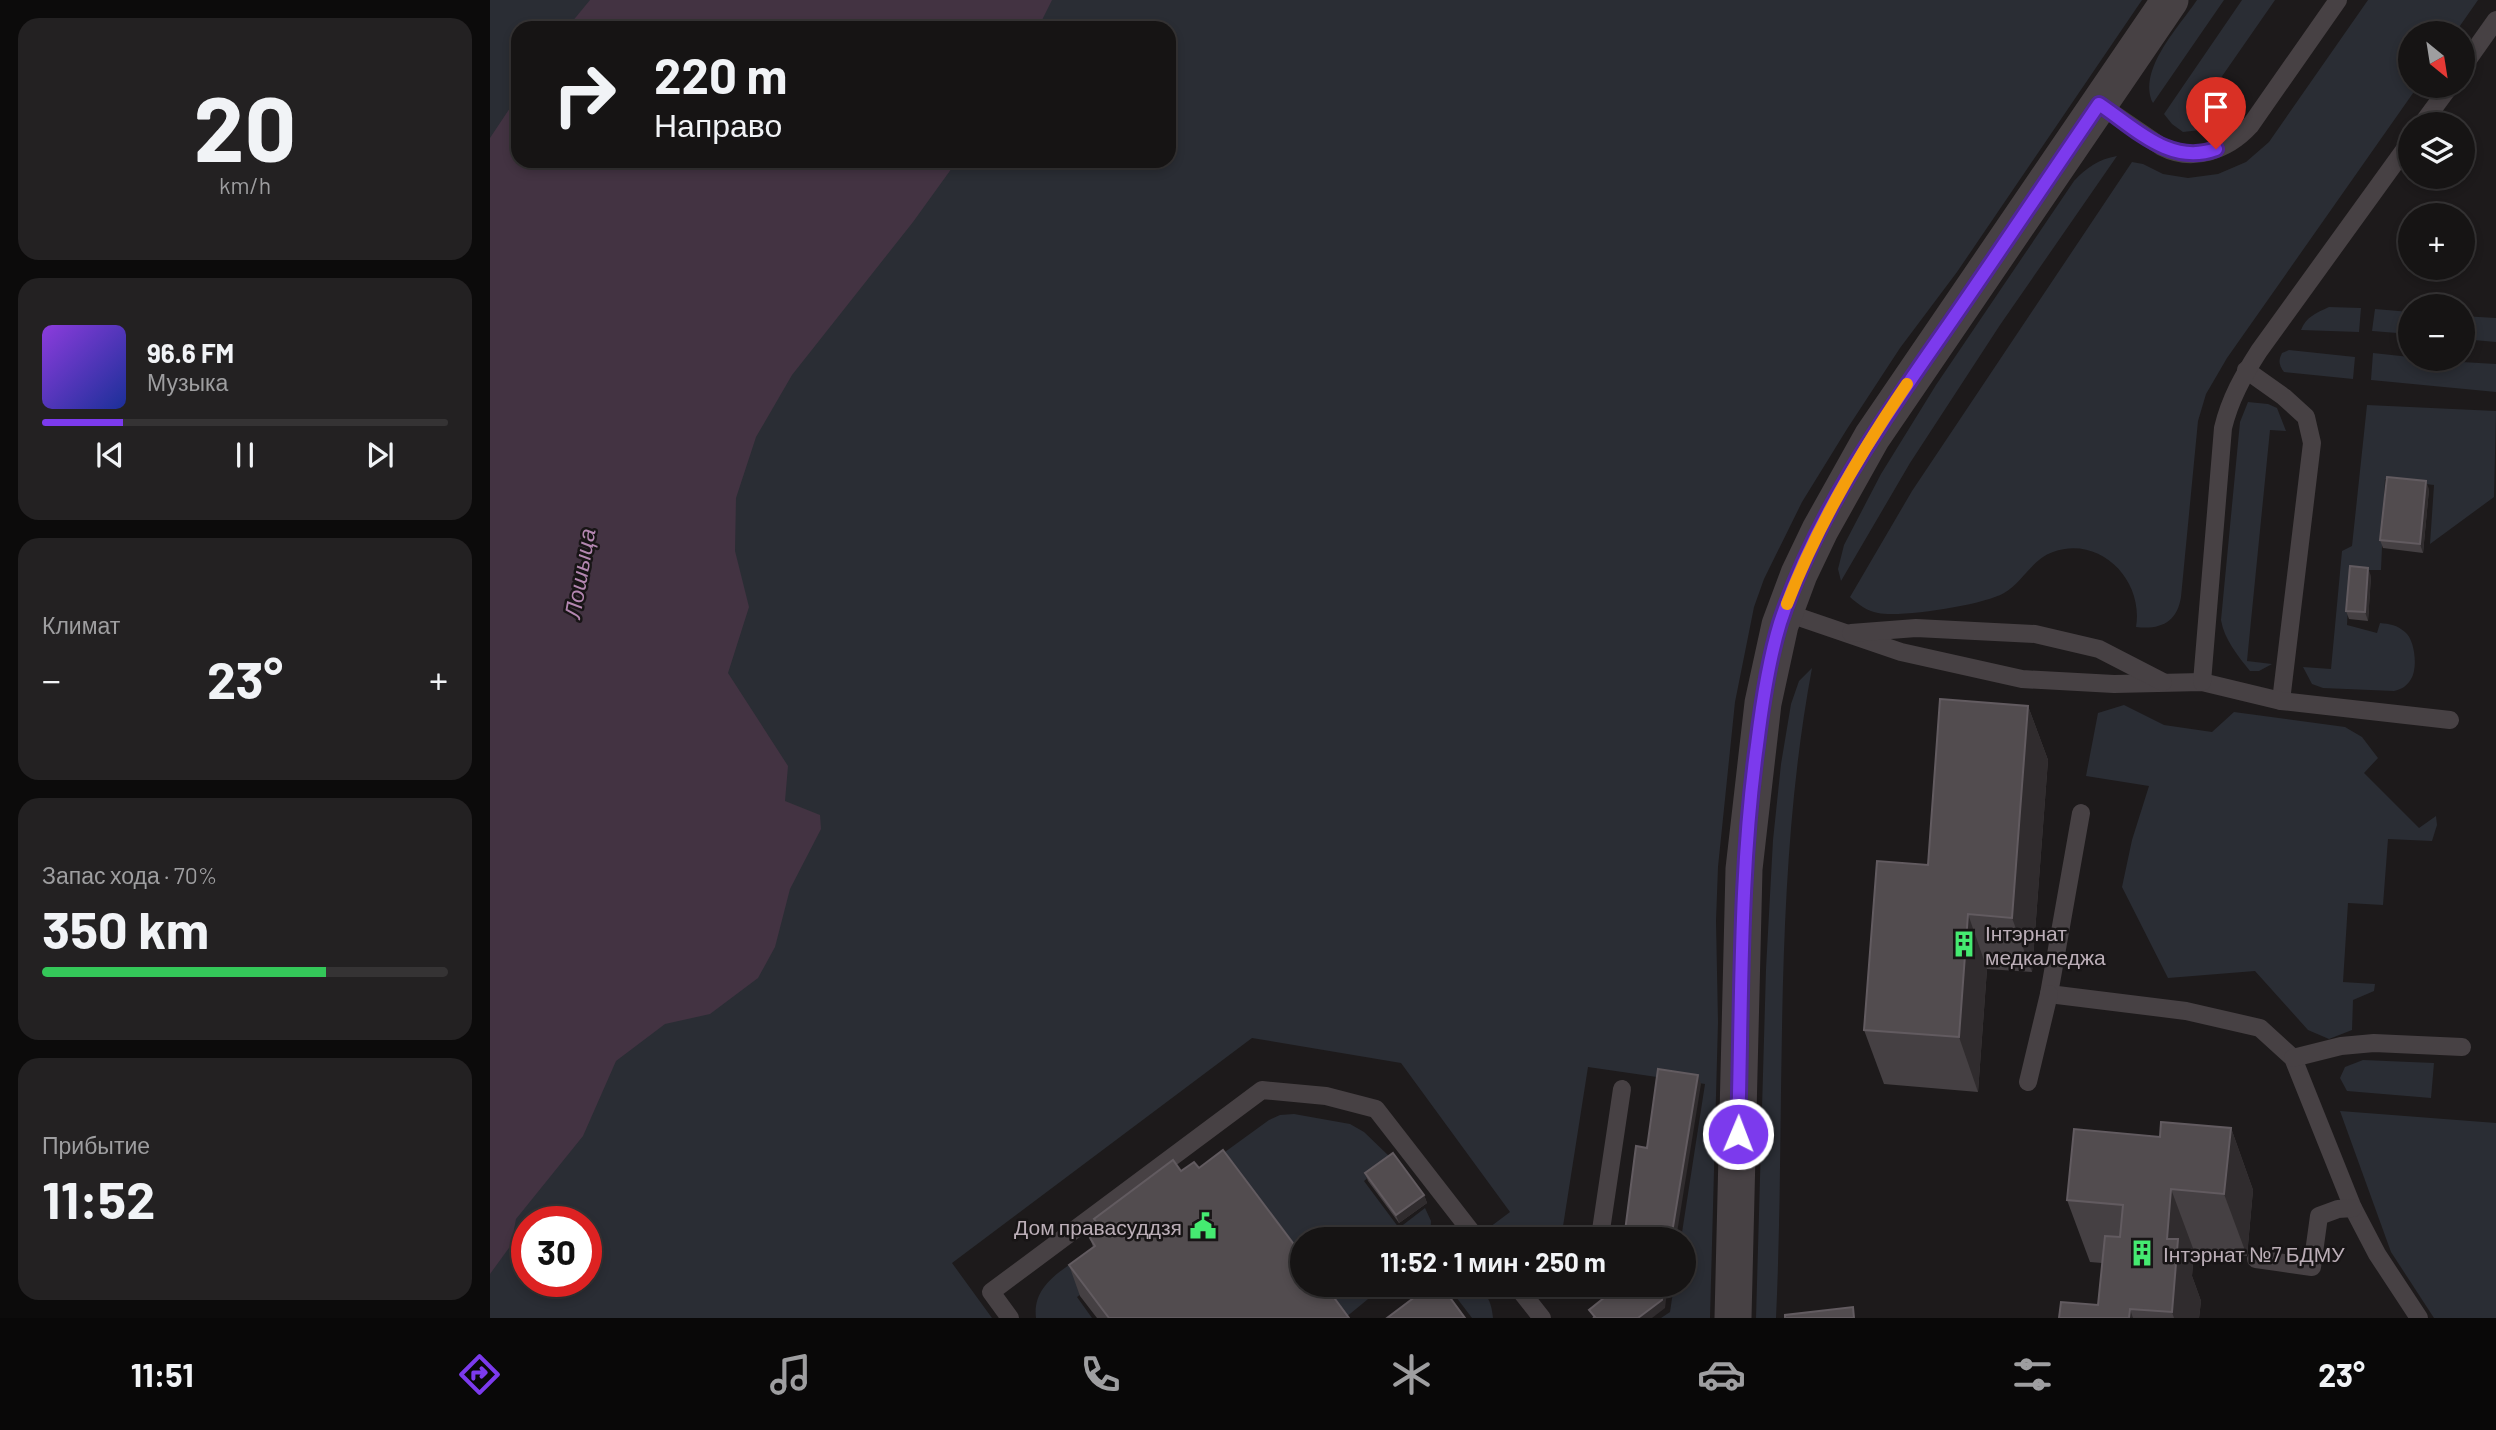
<!DOCTYPE html>
<html lang="ru">
<head>
<meta charset="utf-8">
<style>
  :root { --surface:#161414; --page:#232122; --text:#f1f3f6; --muted:#9e9ea0; --line:#353334; --accent:#7c3aed }
  body { margin:0; font-family:Barlow,sans-serif; background:var(--page); color:var(--text); height:100vh; display:flex; flex-direction:column; font-size:26px; white-space:nowrap }
  * { box-sizing:border-box; margin:0 }
  p { font-size:23px; color:var(--muted) }
  .icon { flex:none; width:38px; height:38px; fill:none; stroke:currentColor; stroke-width:2; stroke-linecap:round; stroke-linejoin:round }
  .map { position:relative; flex:1; overflow:hidden }
  .panel { display:flex; flex-direction:column; gap:18px; padding:18px; background:#0c0b0b; width:490px }
  .panel>* { flex:none }
  .guide { position:absolute; left:21px; top:21px; width:665px; height:147px; border-radius:21px; box-shadow:0 4px 10px #0003,0 0 0 2px var(--line); background:#161414; color:var(--text); overflow:hidden }
  .needle { width:46px; rotate:150deg }
  .tools { position:absolute; left:1908px; top:21px; display:grid; gap:14px }
  .tools a { display:grid; place-items:center; width:77px; height:77px; border-radius:50%; background:var(--surface); box-shadow:0 4px 10px #0003,0 0 0 2px var(--line); font-size:35px }
  .speed { position:absolute; left:21px; top:1206px; display:flex; gap:14px; font-size:35px; font-weight:700; text-align:center }
  .speed>* { display:grid; place-content:center; width:91px; height:91px; border-radius:50%; background:var(--surface); box-shadow:0 4px 10px #0003,0 0 0 2px var(--line); line-height:1 }
  .speed .limit { border:10px solid #d22; background:#fff; color:#111 }
  .pin { position:absolute; display:grid; place-items:center; width:60px; height:60px; color:#fff; margin:-72px -30px; border-radius:50% 50% 50% 0; rotate:-45deg; box-shadow:0 0 7px #0007 }
  .pin .icon { rotate:45deg }
  .me { position:absolute; width:77px; margin:-38px; rotate:1deg; stroke-linejoin:round; filter:drop-shadow(0 0 5px #0008) }
  .turn { display:flex; align-items:center; gap:24px; height:147px; padding:0 28px; font-size:32px }
  .turn .icon { width:91px; height:91px; stroke-width:2.5 }
  .turn b { display:block; font-size:49px; line-height:60px }
  .big { font-size:52px; font-weight:700; line-height:1.1 }
  .panel .widget { flex:1; display:flex; flex-direction:column; justify-content:center; gap:10px; min-width:0; padding:0 24px; border-radius:21px; background:var(--page) }
  .panel .dial { align-items:center; gap:0 }
  .dial b { font-size:91px; line-height:1 }
  .song { display:flex; align-items:center; gap:21px }
  .cover { width:84px; height:84px; border-radius:10px; background:linear-gradient(135deg,hsl(270 70% 55%),hsl(230 70% 35%)) }
  .played { height:7px; border-radius:4px; background:linear-gradient(90deg,var(--accent) 20%,var(--line) 20%) }
  .keys { display:flex; justify-content:space-around; direction:ltr }
  .heat { display:flex; justify-content:space-between; align-items:center; font-size:38px; direction:ltr }
  .charge { height:10px; border-radius:5px; background:linear-gradient(90deg,#34c759 70%,var(--line) 0) }
  .trip { position:absolute; left:800px; top:1227px; width:406px; height:70px; border-radius:35px; background:var(--surface); box-shadow:0 4px 10px #0003,0 0 0 2px var(--line); font-weight:700; line-height:70px; text-align:center }
  .tab-bar { display:flex; height:112px; justify-content:space-around; align-items:center; background:#090808; color:var(--muted) }
  .tab-bar .icon { width:49px; height:49px }
  .tab-bar .active { color:var(--accent) }
  .tab-bar b { font-size:32px; color:var(--text) }
  main { display:flex; flex:1; min-height:0 }
  .map>svg:first-child { display:block }
</style>
</head>
<body>
<main>
<section class="panel">
<div class="widget dial"><b>20</b><p>km/h</p></div>
<div class="widget">
<div class="song"><i class="cover"></i><div><b>96.6 FM</b><p>Музыка</p></div></div>
<div class="played"></div>
<div class="keys"><svg class="icon" aria-label="previous" viewBox="0 0 24 24"><path d="M18 5L8 12l10 7zM5 5v14"/></svg><svg class="icon" aria-label="pause" viewBox="0 0 24 24"><path d="M8 5v14M16 5v14"/></svg><svg class="icon" aria-label="next" viewBox="0 0 24 24"><path d="M6 5l10 7-10 7zM19 5v14"/></svg></div>
</div>
<div class="widget"><p>Климат</p>
<div class="heat"><a>−</a><b class="big">23°</b><a>+</a></div>
</div>
<div class="widget"><p>Запас хода · 70%</p><b class="big">350 km</b><div class="charge"></div></div>
<div class="widget"><p>Прибытие</p><b class="big">11:52</b></div>
</section>
<div class="map">
<svg width="2006" height="1318" viewBox="0 0 2006 1318">
  <rect width="100%" height="100%" fill="#1d1a1b"/>
  <g fill="#2a2d34" fill-rule="evenodd">
    <path d="M0,0h1652l-185,272 -57,76 -53,81 -45,73 -38,77 -10,28 -19,95 -17,165 -2,54 2,101 -8,296h-49l9,-6 4,-27 10,-1v-45h-3l24,-155 -117,-17 -27,172h-62l-9,-12 20,-15 -109,-149 -149,-25 -300,225 40,55h-502zM28,28h651v133h-651zM37,1222h59v59h-59z"/>
    <path d="M1707,0h27l-71,103c-16,-33 26,-76 44,-103z"/>
    <path d="M1752,0h33l-66,95 19,14 2,9 -21,11 -26,3 -11,-8 -8,-10z"/>
    <path d="M1878,0h110l-23,33h-45v53h8l-191,272 -21,36 -8,27 -17,176c-4,25 -20,33 -45,30 8,-47 -36,-92 -83,-75 -21,7 -30,30 -49,41 -20,12 -104,25 -126,20 -11,-2 -19,-8 -28,-16l62,-106 220,-329 11,2 20,10 25,4 30,-4 28,-12 23,-20z"/>
    <path d="M1627,156l-117,169 -90,138 -69,118 -3,-12 6,-24 37,-71 55,-89 138,-204c12,-13 25,-22 43,-25z"/>
    <path d="M1839,307l32,1 -2,24 -58,-2c5,-13 15,-17 28,-23z"/>
    <path d="M1885,309l35,3v22l-38,-3z"/>
    <path d="M1972,316l34,2v24l-34,-3z"/>
    <path d="M1799,350l66,7 -2,22 -69,-7c-5,-7 -6,-11 -2,-19z"/>
    <path d="M1883,353l37,4v2l86,5v28l-125,-12z"/>
    <path d="M1758,402l20,2 9,4 9,23 -16,-1 -23,231 25,3 -13,7h-9c-12,-15 -26,-32 -29,-51l19,-198z"/>
    <path d="M1877,405l129,6 -2,86 -64,47 4,-59 -49,-6 -4,91h-31l-3,55 30,8 3,-10c10,1 17,2 25,9 10,8 13,36 6,47 -4,7 -9,10 -17,12l-71,-3 -11,-4 -9,-17 28,2 11,-118 10,-5z"/>
    <path d="M1322,668c-40,214 -26,434 -36,650h-20l10,-349 7,-129 8,-76 10,-60 8,-23z"/>
    <path d="M1634,705l40,20 48,7 22,-20 111,15 17,10 16,21 -14,15 55,55 17,-12 1,9 -5,16 -44,-2 -5,66 -35,-2 -5,79 32,2 -1,7 -21,9 -1,30 -23,9 -21,-9 -53,-59 -87,7 -46,-91 10,-47 17,-54 -63,-10 12,-63z"/>
    <path d="M1873,1060l71,3 -3,35 -84,-7 -7,-13 5,-11z"/>
    <path d="M1850,1111l156,12v195h-62l-43,-66z"/>
    <path d="M804,1114l56,10 14,8 26,25 -2,4 -24,20 35,47 26,-20 6,13 -1,18h-128v23l-106,-89 73,-53 11,-5z"/>
    <path d="M594,1254l18,24 -25,19 15,21h-56c-4,-33 26,-47 48,-64z"/>
    <path d="M829,1285h66l-40,33z"/>
    <path d="M957,1285c27,-1 43,1 46,33h-21z"/>
  </g>
  <g fill="#433342">
    <path d="M100,0h462l-14,28h-471z"/>
    <path d="M28,96v65h439l-44,61 -121,153 -36,62 -20,61 -1,53 14,56 -21,66 60,93 -3,35 35,14 1,14 -31,60 -15,58 -17,31 -48,36 -45,10 -49,37 -33,75 -67,83 -5,26 -21,29v-1136z"/>
  </g>
  <g fill="none" stroke-linecap="round" stroke-linejoin="round">
    <g stroke="#474144" stroke-width="18">
      <path d="M1972,68l34,-48"/>
      <path d="M1609,104l63,43c31,16 66,3 88,-21l88,-126"/>
      <path d="M1932,124l28,-38"/>
      <path d="M1756,370l38,27 22,20 6,26 -31,258"/>
      <path d="M1294,612l117,40 121,27 92,5 88,-2 79,19 169,19"/>
      <path d="M1361,633l65,-5 119,6 64,15 64,33"/>
      <path d="M1712,682l21,-254c7,-29 20,-52 36,-77l151,-209"/>
      <path d="M1591,813l-32,181 137,17 74,17 33,30 60,150 24,46 42,64"/>
      <path d="M1803,1058l48,-12 33,-3 88,4"/>
      <path d="M1538,1082l21,-88"/>
      <path d="M1107,1239l4,-9 21,-141"/>
      <path d="M1766,1259l56,8 7,-51 19,-7 15,-1"/>
      <path d="M1025,1284l27,34"/>
      <path d="M520,1318l-19,-26 271,-202 64,6 50,13 101,130"/>
    </g>
    <path stroke="#474144" stroke-width="37" d="M1243,1318l11,-449 19,-166 17,-78 19,-51 21,-44 52,-93 298,-437"/>
  </g>
  <g fill="#454043">
    <path d="M1939,489l-6,64 -40,-5 -3,-8z"/>
    <path d="M1881,576l-3,45 -19,-2 -3,-8z"/>
    <path d="M1538,706l20,54 -16,212 -45,-3 -9,123 -94,-8 -20,-54 64,-165z"/>
    <path d="M1741,1128l22,62 -6,66 -53,-5 -2,25 9,25 -2,17h-140l39,-13 4,-42 -12,-1 -23,-62 93,-63z"/>
    <path d="M709,1168l150,150h-252l-17,-22 -11,-31 24,-18 -3,-9 8,-6 -4,-13 87,-48z"/>
    <path d="M875,1173l59,22 3,8 -28,20 -31,-42z"/>
  </g>
  <g fill="#302c2e">
    <path d="M1936,481l3,8 -6,64 -3,-9z"/>
    <path d="M1878,568l3,8 -3,45 -3,-9z"/>
    <path d="M1538,706l20,54 -16,212 -20,-54z"/>
    <path d="M1478,914l19,55 -9,123 -19,-55z"/>
    <path d="M1208,1075l3,9 -25,155h-5z"/>
    <path d="M1741,1128l22,62 -6,66 -23,-62z"/>
    <path d="M1681,1189l23,62 -2,25 9,25 -2,17h-25l-2,-6 -5,-73z"/>
    <path d="M934,1195l3,8 -28,20 -3,-8z"/>
    <path d="M1174,1284h4l-3,24 -13,10h-14z"/>
    <path d="M1640,1309l3,9h-4z"/>
  </g>
  <g fill="#524c4f" stroke="#625b60" stroke-width="2">
    <path d="M1897,477l39,4 -6,63 -40,-4z"/>
    <path d="M1860,566l18,2 -3,44 -19,-1z"/>
    <path d="M1450,699l88,7 -16,212 -44,-4 -9,123 -95,-7 13,-169 51,4z"/>
    <path d="M1168,1069l40,6 -27,164h-47l12,-93 11,2z"/>
    <path d="M1671,1122l70,6 -7,66 -53,-5 -4,50h11l-6,73 -42,-3 -1,9h-70l2,-16 37,3 7,-69 15,1 3,-32 -56,-5 7,-71 86,8z"/>
    <path d="M733,1150l79,105v29h22l25,34h-240l-40,-53 26,-19 -5,-8 12,-9 -8,-10 79,-59 8,11 13,-9 5,6z"/>
    <path d="M903,1153l31,42 -28,20 -31,-42z"/>
    <path d="M942,1284h8l25,34h-78z"/>
    <path d="M1126,1284h48l-2,16 -24,18h-45l2,-1 -6,-7 26,-21z"/>
    <path d="M1363,1307l1,11h-69v-3z"/>
  </g>
  <g fill="none" stroke-linecap="round" stroke-linejoin="round">
    <g stroke="#51269a" stroke-width="18">
      <path id="route" d="M1248,1134c4,-130 1,-260 19,-389 5,-41 11,-83 23,-122 35,-106 100,-200 163,-290 53,-76 104,-153 156,-229 36,24 71,62 117,45"/>
    </g>
    <use href="#route" stroke="#7c3aed" stroke-width="12"/>
    <path stroke="#f59e0b" stroke-width="12" d="M1297,604c30,-78 73,-151 120,-220"/>
  </g>
  <defs>
    <g id="building-bare" transform="scale(2.1)"><path d="M-4-6H4V6H1V3H-1V6H-4ZM-2.5-4.3h1.7v1.8h-1.7ZM.8-4.3h1.7v1.8H.8ZM-2.5-1h1.7V.8h-1.7ZM.8-1h1.7V.8H.8Z" fill="#45ea71" stroke="#181516" stroke-width="2.5" paint-order="stroke"/></g>
    <g id="civic-bare" transform="scale(2.1)"><path d="M-.6-6.5H3V-4.5H.6V-3L4-1V1h2V6H-6V1h2V-1L-.6-3ZM-1.2 2.5V6h2.4V2.5Z" fill="#45ea71" stroke="#181516" stroke-width="2.5" paint-order="stroke"/></g>
  </defs>
  <g fill-rule="evenodd">
    <use href="#building-bare" x="1474" y="944"/>
    <use href="#civic-bare" x="713" y="1226"/>
    <use href="#building-bare" x="1652" y="1253"/>
  </g>
  <g text-anchor="middle" dominant-baseline="central" stroke-width="5" stroke-linejoin="round" paint-order="stroke">
    <g font-size="21" fill="#bbaeb7" stroke="#181516" text-anchor="start">
      <text x="1495" y="932">Інтэрнат<tspan x="1495" dy="24">медкаледжа</tspan></text>
      <text x="692" y="1226" text-anchor="end">Дом правасуддзя</text>
      <text x="1673" y="1253">Інтэрнат №7 БДМУ</text>
    </g>
    <g font-size="23" font-style="italic" fill="#b487b1" stroke="#181516">
      <text transform="translate(89 573) rotate(-80)">Лошыца</text>
    </g>
  </g>
</svg>
<div class="tools">
<a><svg class="needle" viewBox="-14 -14 28 28"><path d="M0-13l5 13h-10z" fill="#e53935"/><path d="M0 13l5-13h-10z" fill="#9e9ea0"/></svg></a>
<a><svg class="icon" aria-label="layers" viewBox="0 0 24 24"><path d="M12 4l9 5-9 5-9-5zM3 14l9 5 9-5"/></svg></a>
<a>+</a>
<a>−</a>
</div>
<div class="speed"><div class="limit">30</div></div>
<div class="pin" style="left:1726px;top:149px;background:#d93025"><svg class="icon" aria-label="arrive" viewBox="0 0 24 24"><path d="M6 21V4h12l-3 4 3 4H6"/></svg></div>
<svg class="me" style="left:1248px;top:1134px" viewBox="-20 -20 40 40"><circle r="17" fill="#7c3aed" stroke="#fff" stroke-width="3"/><path d="M0-11L8 9 0 5-8 9z" fill="#fff"/></svg>
<div class="trip">11:52 · 1 мин · 250 m</div>
<div class="guide">
<div class="turn"><svg class="icon" aria-label="right" viewBox="0 0 24 24"><path d="M7 20v-9h11M14 6l5 5-5 5"/></svg><div><b>220 m</b>Направо</div></div>
</div>
</div>
</main>
<nav class="tab-bar">
<b>11:51</b>
<svg class="icon active" aria-label="directions" viewBox="0 0 24 24"><path d="M12 3l9 9-9 9-9-9zM9 14v-3h6M13 9l2 2-2 2"/></svg>
<svg class="icon" aria-label="music" viewBox="0 0 24 24"><path d="M9 18V5l10-2v13"/><circle cx="6" cy="18" r="3"/><circle cx="16" cy="16" r="3"/></svg>
<svg class="icon" aria-label="phone" viewBox="0 0 24 24"><path d="M5 4h4l2 5-3 2q2 4 5 5l2-3 5 2v4C11 20 4 13 5 4z"/></svg>
<svg class="icon" aria-label="climate" viewBox="0 0 24 24"><path d="M12 3v18M4 7l16 10M4 17L20 7"/></svg>
<svg class="icon" aria-label="car" viewBox="0 0 24 24"><path d="M5 17H2v-5l4-1 3-4h7l3 4 3 1v5h-3M9 17h6M6 11h13"/><circle cx="7" cy="17" r="2"/><circle cx="17" cy="17" r="2"/></svg>
<svg class="icon" aria-label="filters" viewBox="0 0 24 24"><path d="M4 7h16M4 17h16"/><circle cx="9" cy="7" r="2"/><circle cx="15" cy="17" r="2"/></svg>
<b>23°</b>
</nav>
</body>
</html>
